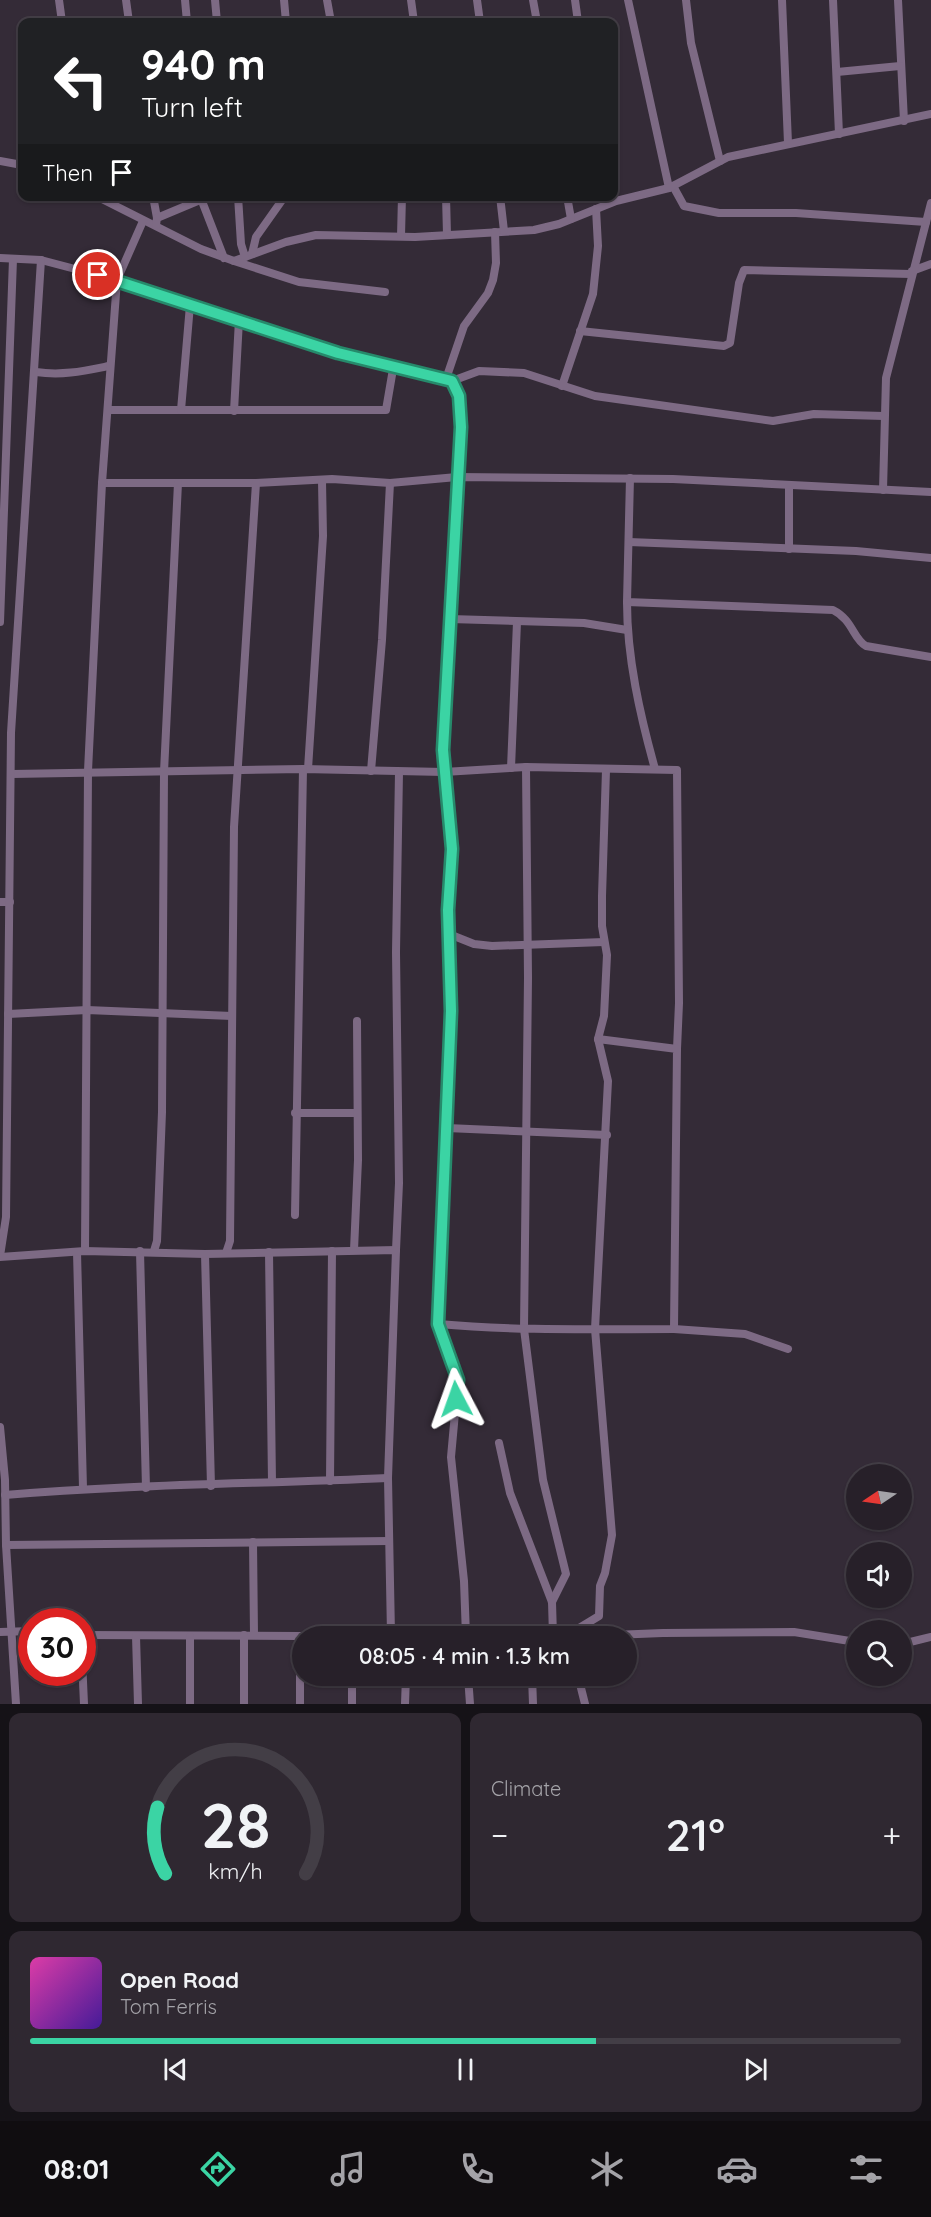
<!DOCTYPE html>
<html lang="en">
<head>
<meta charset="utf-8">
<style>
  :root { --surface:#272029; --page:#2f2831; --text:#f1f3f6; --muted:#a4a3a8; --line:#433e46; --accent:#3bd4a4 }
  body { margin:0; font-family:Quicksand,sans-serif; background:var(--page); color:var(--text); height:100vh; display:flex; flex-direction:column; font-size:22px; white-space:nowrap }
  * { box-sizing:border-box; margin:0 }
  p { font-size:20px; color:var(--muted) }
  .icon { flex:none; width:33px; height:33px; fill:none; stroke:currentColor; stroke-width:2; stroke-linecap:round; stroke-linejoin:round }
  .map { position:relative; height:1704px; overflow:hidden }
  .panel { display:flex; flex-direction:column; gap:9px; padding:9px; background:#151217; flex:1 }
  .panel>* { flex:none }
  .top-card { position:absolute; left:18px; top:18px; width:600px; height:183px; border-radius:12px; box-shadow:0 2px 4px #0004,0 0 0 2px var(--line); background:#202124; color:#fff; overflow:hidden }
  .needle { width:39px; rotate:257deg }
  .tools { position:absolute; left:846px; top:1464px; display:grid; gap:12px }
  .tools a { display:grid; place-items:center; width:66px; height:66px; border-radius:50%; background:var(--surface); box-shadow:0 2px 4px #0004,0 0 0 2px var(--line); font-size:30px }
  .speed { position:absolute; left:18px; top:1608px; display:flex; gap:12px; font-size:30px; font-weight:700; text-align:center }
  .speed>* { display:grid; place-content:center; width:78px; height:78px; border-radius:50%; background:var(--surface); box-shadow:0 2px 4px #0004,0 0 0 2px var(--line); line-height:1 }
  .speed .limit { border:9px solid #d22; background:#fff; color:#111 }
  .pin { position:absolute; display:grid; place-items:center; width:51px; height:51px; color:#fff; margin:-26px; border:3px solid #fff; border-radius:50%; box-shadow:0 2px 6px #0007 }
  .me { position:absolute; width:66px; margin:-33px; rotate:356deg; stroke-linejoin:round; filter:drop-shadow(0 0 4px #0008) }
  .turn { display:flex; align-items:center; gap:21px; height:126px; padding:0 24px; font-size:27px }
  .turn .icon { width:78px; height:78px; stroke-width:2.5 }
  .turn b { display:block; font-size:42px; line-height:51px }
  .then { display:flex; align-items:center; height:57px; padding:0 24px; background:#0003; gap:12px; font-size:22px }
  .big { font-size:45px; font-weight:600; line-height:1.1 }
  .panel .tile { flex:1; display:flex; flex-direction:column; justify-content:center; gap:9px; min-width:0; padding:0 21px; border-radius:12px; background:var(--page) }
  .panel .dial { align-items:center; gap:0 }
  .dial svg { height:156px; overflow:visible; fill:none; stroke:var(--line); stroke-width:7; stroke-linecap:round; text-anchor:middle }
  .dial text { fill:var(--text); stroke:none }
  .song { display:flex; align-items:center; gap:18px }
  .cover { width:72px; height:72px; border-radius:9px; background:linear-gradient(135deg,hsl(320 70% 55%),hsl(260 70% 35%)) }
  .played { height:6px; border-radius:3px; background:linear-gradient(90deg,var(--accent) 65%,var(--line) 65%) }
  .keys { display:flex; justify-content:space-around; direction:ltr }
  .heat { display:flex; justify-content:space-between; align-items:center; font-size:33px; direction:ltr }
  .panel .tiles { flex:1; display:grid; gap:9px; grid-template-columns:1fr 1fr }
  .tile:last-child { grid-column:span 2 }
  .trip { position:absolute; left:292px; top:1626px; width:345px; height:60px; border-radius:30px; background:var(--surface); box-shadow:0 2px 4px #0004,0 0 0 2px var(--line); font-weight:600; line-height:60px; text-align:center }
  .tabs { display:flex; height:96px; justify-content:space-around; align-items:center; background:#100d10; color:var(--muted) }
  .tabs .icon { width:42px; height:42px }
  .tabs .on { color:var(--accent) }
  .tabs b { font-size:27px; color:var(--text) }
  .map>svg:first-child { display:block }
</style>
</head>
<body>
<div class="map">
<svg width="931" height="1704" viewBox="0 0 931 1704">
  <rect width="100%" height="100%" fill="#342b37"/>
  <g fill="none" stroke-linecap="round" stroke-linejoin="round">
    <g stroke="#7d6a84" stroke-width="8">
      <path d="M59,0l3,22"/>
      <path d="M126,0l3,22"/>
      <path d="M185,0l2,22"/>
      <path d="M215,0l2,22"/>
      <path d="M284,0l2,22"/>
      <path d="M327,0l4,22"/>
      <path d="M411,0l3,22"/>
      <path d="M477,0l3,22"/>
      <path d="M533,0l4,22"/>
      <path d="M575,0l3,22"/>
      <path d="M628,0l41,188"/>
      <path d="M686,0l5,43 29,118"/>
      <path d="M782,0l6,143"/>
      <path d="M833,0l6,134"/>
      <path d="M898,0l6,121"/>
      <path d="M837,72l63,-6"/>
      <path d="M0,161l22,4"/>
      <path d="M673,186l11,20 35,7h77l130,9"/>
      <path d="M96,196l105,53 33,12 52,-19 30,-7 99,2 119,-7 25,-6 57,-23 53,-13 59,-31 203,-43"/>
      <path d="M153,196l4,22"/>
      <path d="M200,196l24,62"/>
      <path d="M238,196l3,48 4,13"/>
      <path d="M446,196l1,39"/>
      <path d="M500,196l4,35"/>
      <path d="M567,196l4,23"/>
      <path d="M156,225l1,-7 43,-18"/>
      <path d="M401,236l1,-40"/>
      <path d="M252,254l4,-17 29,-41"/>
      <path d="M0,258l41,2 76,20 221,73 114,28 4,5 4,25 -3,66 -67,6 -58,-4 -76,4h-154"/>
      <path d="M234,261l65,21 86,10"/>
      <path d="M912,271l19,-7"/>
      <path d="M580,331l144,15 6,-3 9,-60 5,-13 167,4"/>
      <path d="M36,372c26,4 48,-1 73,-6"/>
      <path d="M446,379l18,-53 24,-33 5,-13 3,-17 -1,-31"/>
      <path d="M452,381l27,-10 45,2 71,23 178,25 41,-7 70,2"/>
      <path d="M562,386l31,-92 5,-48 -2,-37"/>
      <path d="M108,410h278l7,-41"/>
      <path d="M181,410l9,-105"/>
      <path d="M234,411l5,-91"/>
      <path d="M630,478l-3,124 206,8c20,10 20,29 33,36l65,11"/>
      <path d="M789,485v64"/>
      <path d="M883,490l3,-112 45,-175"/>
      <path d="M629,542l227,9 75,7"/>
      <path d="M627,602c0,56 13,113 28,167"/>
      <path d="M450,619l134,4 43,7"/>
      <path d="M0,622l13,-363"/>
      <path d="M526,767l2,211 -4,351 19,151 23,94 -14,28"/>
      <path d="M511,768l6,-146"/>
      <path d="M308,769l15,-233 -1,-55"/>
      <path d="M371,771l11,-131 8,-157"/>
      <path d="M12,774l291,-5 141,3 82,-5 151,3 2,233 -2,46"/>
      <path d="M0,902h10"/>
      <path d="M449,934l25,10 18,2 112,-4"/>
      <path d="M8,1014l79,-4 145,6"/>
      <path d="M598,1039l6,-23 3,-61 -5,-29v-30l4,-126"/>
      <path d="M295,1113h62"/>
      <path d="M447,1128l4,-117 -3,-101 4,-61 -9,-100 14,-272 216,2 258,13"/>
      <path d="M295,1215l8,-446"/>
      <path d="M354,1250l4,-90 -1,-139"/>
      <path d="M396,1250l3,-67 -3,-231 3,-180"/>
      <path d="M85,1251l3,-480 14,-288 15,-203 26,-59"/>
      <path d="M140,1251l6,237"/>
      <path d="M154,1251l3,-10 5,-129 2,-340 14,-289"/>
      <path d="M77,1252l6,236"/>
      <path d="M269,1252l3,230"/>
      <path d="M226,1253l4,-12 4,-414 22,-344"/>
      <path d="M205,1254l6,232"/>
      <path d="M0,1256l6,-39 5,-484 30,-473"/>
      <path d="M0,1257l85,-6 120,3 191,-4 -8,228 3,156"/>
      <path d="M438,1324c78,7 157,5 236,5l3,-280 -79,-10 10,42 -13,248 17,206 -7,38 -5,13 -1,30 -33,20"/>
      <path d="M674,1329l71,5 43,15"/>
      <path d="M0,1427l5,53 1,65 10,159"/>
      <path d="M499,1443l11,50 42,109 1,34"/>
      <path d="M330,1481l2,-230"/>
      <path d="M5,1495c127,-11 255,-11 383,-17"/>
      <path d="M253,1542l1,93"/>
      <path d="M6,1545l383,-4"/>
      <path d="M0,1632l32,-1"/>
      <path d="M82,1635l218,1 215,-7 21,7"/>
      <path d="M244,1635v69"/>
      <path d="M136,1636l2,68"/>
      <path d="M466,1636l-2,-55 -13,-124 7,-77 -20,-56 9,-196 160,7"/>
      <path d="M588,1636l75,-3 131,-1 62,10"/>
      <path d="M902,1644l29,-7"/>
      <path d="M82,1659l2,45"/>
      <path d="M352,1676v28"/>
      <path d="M468,1676l2,28"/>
      <path d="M532,1676l1,28"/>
      <path d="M578,1676l7,28"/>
      <path d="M190,1704v-67"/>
      <path d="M300,1704v-68"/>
      <path d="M405,1704l1,-28"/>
    </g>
  </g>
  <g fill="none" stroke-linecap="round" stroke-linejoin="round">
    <g stroke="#268a6b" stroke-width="15">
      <path id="route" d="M98,275l240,78 114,28 7,15 2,31 -18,323 9,99 -4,61 3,101 -13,313 20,56 -2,19"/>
    </g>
    <use href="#route" stroke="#3bd4a4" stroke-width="10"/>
  </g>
</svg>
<div class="tools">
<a><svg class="needle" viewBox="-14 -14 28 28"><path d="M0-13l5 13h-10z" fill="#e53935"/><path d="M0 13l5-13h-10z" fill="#a4a3a8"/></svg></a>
<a><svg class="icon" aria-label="sound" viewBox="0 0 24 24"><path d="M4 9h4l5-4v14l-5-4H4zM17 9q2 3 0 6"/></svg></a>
<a><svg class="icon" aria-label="search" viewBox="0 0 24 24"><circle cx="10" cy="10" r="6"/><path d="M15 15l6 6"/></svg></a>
</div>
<div class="speed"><div class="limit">30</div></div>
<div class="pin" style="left:98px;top:275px;background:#d93025"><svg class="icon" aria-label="arrive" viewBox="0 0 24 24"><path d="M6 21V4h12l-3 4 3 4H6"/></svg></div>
<svg class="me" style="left:456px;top:1399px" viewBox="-20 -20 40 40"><path d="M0-17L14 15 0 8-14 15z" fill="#3bd4a4" stroke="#fff" stroke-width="4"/></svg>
<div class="trip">08:05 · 4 min · 1.3 km</div>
<div class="top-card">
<div class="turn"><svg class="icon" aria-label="left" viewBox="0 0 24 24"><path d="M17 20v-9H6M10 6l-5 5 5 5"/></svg><div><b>940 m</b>Turn left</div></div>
<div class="then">Then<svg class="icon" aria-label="arrive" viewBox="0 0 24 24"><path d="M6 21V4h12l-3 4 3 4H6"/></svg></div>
</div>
</div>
<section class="panel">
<div class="tiles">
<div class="tile dial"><svg viewBox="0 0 100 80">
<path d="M14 69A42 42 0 1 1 86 69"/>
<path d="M14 69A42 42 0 0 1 10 35" stroke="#3bd4a4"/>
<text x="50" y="56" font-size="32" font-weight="700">28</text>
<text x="50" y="72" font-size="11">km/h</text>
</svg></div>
<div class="tile"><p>Climate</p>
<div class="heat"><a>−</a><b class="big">21°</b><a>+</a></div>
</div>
<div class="tile">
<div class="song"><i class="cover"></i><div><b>Open Road</b><p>Tom Ferris</p></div></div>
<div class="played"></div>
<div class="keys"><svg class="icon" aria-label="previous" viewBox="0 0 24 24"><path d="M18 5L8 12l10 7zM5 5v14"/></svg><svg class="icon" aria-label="pause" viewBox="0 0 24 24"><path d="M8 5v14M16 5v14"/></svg><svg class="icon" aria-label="next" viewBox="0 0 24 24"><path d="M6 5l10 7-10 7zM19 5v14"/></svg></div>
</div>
</div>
</section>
<nav class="tabs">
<b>08:01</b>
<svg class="icon on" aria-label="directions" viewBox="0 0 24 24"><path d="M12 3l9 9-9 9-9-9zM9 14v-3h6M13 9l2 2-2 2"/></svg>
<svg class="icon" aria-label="music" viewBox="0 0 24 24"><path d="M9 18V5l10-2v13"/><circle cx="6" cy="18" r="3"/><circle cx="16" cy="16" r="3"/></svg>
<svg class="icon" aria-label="phone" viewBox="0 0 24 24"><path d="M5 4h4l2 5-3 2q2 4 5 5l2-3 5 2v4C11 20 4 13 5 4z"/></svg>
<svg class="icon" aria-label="climate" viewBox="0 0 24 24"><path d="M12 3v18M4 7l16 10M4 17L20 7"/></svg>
<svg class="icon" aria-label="car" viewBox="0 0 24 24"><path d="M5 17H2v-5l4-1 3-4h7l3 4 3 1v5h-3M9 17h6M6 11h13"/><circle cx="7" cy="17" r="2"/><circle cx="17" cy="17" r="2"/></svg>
<svg class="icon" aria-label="filters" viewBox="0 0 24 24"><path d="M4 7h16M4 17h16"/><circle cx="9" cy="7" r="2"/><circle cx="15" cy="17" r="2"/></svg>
</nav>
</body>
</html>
